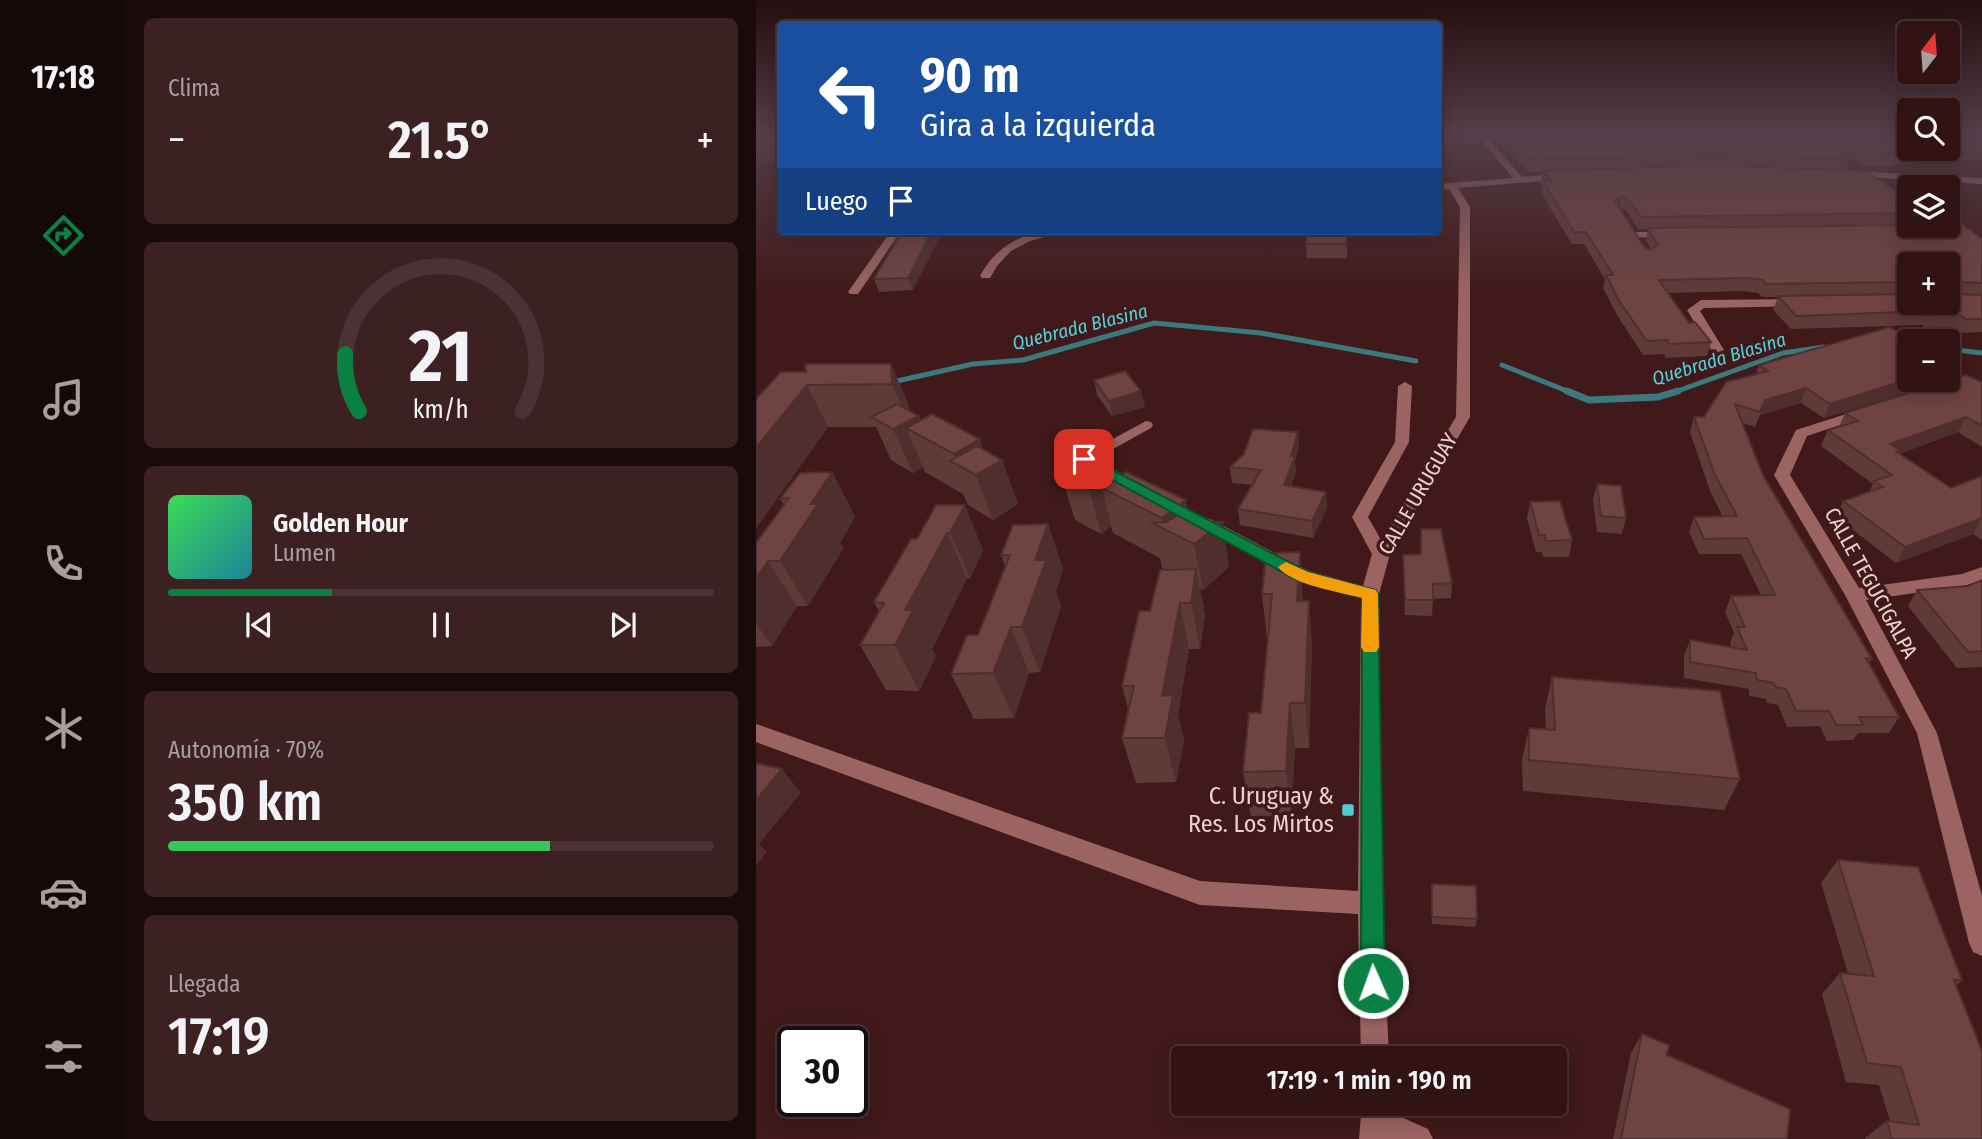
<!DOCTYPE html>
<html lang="es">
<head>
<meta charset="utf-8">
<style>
  :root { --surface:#311314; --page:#3d2022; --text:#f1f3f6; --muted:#a89ea0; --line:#4c3234; --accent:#0b8043 }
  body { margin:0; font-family:"Fira Sans Condensed",sans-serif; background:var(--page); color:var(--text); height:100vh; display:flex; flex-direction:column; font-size:26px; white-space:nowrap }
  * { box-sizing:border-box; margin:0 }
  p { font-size:23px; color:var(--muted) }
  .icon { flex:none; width:38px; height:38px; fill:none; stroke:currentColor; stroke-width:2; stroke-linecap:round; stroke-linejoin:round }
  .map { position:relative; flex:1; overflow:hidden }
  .drawer { display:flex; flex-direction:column; gap:18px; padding:18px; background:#1b0a0b; width:630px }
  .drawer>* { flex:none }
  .banner { position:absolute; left:21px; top:21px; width:665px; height:214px; border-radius:7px; box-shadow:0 4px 18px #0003,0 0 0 2px var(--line); background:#1a4fa0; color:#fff; overflow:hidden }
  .needle { width:46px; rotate:17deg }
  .tools { position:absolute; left:1141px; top:21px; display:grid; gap:14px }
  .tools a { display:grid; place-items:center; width:63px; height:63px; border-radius:7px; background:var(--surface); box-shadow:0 4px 18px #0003,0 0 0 2px var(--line); font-size:35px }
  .speed { position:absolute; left:21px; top:1026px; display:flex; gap:14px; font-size:35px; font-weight:700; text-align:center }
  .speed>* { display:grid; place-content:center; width:91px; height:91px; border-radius:50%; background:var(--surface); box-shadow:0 4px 18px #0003,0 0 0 2px var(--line); line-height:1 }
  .speed .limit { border:4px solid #111; border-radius:10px; background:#fff; color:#111 }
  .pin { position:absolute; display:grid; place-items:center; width:60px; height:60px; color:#fff; margin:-30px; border-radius:14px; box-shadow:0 4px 10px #0006 }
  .me { position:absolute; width:77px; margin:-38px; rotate:358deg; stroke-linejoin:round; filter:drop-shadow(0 0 5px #0008) }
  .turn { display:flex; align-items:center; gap:24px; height:147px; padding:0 28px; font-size:32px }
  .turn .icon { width:91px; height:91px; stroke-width:2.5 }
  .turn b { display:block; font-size:49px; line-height:60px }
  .then { display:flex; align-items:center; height:66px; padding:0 28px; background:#0003; gap:14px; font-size:26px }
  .big { font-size:52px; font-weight:600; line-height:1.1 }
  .drawer .tile { flex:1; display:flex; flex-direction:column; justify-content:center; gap:10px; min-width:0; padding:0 24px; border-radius:10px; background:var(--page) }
  .drawer .dial { align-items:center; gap:0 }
  .dial svg { height:182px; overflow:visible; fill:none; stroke:var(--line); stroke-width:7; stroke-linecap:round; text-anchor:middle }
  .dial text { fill:var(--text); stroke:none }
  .song { display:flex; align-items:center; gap:21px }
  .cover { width:84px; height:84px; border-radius:10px; background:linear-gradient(135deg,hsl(130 70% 55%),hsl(190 70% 35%)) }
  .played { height:7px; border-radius:4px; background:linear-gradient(90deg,var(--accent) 30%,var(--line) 30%) }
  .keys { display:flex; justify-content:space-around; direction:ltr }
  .heat { display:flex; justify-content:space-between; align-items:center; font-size:38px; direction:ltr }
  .charge { height:10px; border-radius:5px; background:linear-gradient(90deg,#34c759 70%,var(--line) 0) }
  .trip { position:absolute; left:415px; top:1046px; width:396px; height:70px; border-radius:7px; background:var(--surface); box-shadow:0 4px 18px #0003,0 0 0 2px var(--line); font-weight:600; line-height:70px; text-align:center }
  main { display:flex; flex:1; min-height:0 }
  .dock { display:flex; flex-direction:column; width:126px; justify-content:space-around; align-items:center; background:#140808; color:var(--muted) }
  .dock .icon { width:49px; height:49px }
  .dock .active { color:var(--accent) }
  .dock b { font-size:32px; color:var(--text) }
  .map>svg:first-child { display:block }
</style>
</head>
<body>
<main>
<nav class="dock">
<b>17:18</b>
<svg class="icon active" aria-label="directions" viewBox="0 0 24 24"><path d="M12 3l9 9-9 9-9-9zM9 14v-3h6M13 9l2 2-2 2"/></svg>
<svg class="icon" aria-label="music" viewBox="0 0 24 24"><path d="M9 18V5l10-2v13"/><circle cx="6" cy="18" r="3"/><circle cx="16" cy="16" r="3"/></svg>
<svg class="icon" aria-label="phone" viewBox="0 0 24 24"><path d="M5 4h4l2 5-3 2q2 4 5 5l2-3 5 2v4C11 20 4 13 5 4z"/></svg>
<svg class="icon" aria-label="climate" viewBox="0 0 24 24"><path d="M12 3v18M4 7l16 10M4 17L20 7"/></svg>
<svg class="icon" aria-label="car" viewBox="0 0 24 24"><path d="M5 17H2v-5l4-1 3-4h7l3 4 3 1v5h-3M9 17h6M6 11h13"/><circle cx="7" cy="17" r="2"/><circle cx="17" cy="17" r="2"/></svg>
<svg class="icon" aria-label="filters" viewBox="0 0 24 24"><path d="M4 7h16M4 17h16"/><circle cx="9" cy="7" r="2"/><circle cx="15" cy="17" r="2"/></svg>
</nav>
<section class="drawer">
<div class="tile"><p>Clima</p>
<div class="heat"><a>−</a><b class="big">21.5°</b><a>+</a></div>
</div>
<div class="tile dial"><svg viewBox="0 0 100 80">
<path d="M14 69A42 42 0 1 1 86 69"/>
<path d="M14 69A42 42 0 0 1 8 44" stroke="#0b8043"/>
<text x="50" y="56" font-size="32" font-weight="700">21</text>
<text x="50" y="72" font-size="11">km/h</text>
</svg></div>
<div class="tile">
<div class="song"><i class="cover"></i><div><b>Golden Hour</b><p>Lumen</p></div></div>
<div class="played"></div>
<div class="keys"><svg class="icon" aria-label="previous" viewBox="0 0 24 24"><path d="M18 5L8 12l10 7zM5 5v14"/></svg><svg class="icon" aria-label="pause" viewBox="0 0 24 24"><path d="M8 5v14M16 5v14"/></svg><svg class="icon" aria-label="next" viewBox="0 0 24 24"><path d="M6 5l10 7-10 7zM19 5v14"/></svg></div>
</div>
<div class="tile"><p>Autonomía · 70%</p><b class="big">350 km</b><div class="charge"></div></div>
<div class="tile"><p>Llegada</p><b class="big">17:19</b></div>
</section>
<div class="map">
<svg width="1226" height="1139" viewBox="0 0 1226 1139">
  <rect width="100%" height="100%" fill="#41191a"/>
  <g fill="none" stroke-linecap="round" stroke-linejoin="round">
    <g stroke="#3b797d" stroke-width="5">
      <path d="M1192,349l34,4"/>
      <path d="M746,365l70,28"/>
      <path d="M132,383l85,-19 50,-4 131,-37 107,10 155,28"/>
      <path d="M916,393l111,-40 41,-6"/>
    </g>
    <path stroke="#3b797d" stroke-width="7" d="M811,391l22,9 69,-3 20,-6"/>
    <g fill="#9b6362" fill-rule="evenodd">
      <path d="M719,133h9l38,44 44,-4 5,3 -5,3 -108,9 12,19v210l-80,137 -11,40 3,309 7,156h-28l-3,-145 -158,-9 -444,-163v-18l444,157 158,10 3,-293 -64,-18 -101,-57 8,-5 6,1 99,52 54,15 9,-32 -20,-37 43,-75 3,-56 7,-4 7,4 -3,56 -41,75 13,23 75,-123 4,-210 -11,-18 -11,1v-6l75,-6z"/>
      <path d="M1093,171l133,7v6l-136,-8 -2,-2z"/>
      <path d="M1192,219l34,19v7l-35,-19z"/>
      <path d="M135,231h10l-43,63h-8l-2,-2z"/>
      <path d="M287,231h22l-35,10 -19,10 -14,15 -7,12h-8l-2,-2c14,-26 34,-39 63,-45z"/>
      <path d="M879,232h33l5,3 -5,3 -37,-1 -1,-2z"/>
      <path d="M1042,299l6,4 -2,3 -98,2 -4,3 24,39 -6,4 -5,-1 -26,-43 14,-10z"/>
      <path d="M1109,408l7,4 -2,3 -63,21 -17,39 69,113 103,-14 20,-7v13l-18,6 -98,14 71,133 45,163v60l-9,-4 -4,-9 -52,-210 -72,-138 -71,-120 22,-45z"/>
      <path d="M390,421l5,1 2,3 -2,3 -56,31 50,27 2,3 -2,3h-12l-57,-33z"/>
      <path d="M606,1104h28v8l38,17 5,10h-74z"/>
    </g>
  </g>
  <g fill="#5f3a39" fill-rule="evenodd">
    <path d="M682,133h42v10l-42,1z"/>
    <path d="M732,133h72l2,2 2,-1 -1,-1h419v26l-116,8 -16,-10 -5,13 64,29v26l73,14v93l-24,1 -6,-5 -29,-1v-2l-132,4 -18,-19 5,-13h-16l-4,-4 -15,-2 -75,2 21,30 22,19 -4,14 -41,2 -2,-4 -21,1 -26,-40 -14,-27 2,-9 -21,-35h-12l-31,-51 1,-8 -1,-2 1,-11h-12zM864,209h5l13,20h10l-2,12 5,8 -6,-1zM1153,264l39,39h-39z"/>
    <path d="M142,231h103l-60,3 -28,56 -34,2 -5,-13 26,-44z"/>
    <path d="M305,231h16v4h-15z"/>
    <path d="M591,231v27h-40l-1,-14z"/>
    <path d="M135,364l18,42v4l12,10 59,19 3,10 19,11 16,44 -25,16 -25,-15 -5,-11 -38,-22 -2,-5 -10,6 -22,-13 -15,-33h-48l-72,101v-129l50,-27z"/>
    <path d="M1003,365l186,15 -121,38 -23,-15 -41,12 -5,12 -13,-4 21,52 109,184 -3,4 30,54 -10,16h-31l-5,7 -26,1 -7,-15 -33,1 -9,-22 -11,-2 -1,-4 -17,-3v-7l-65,-11v-22l6,-16 42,8 -2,-5 4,-10 -9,-21 6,-16 30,-1 -20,-41h-42l-10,-22 5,-15h29l-13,-26 -20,-59 4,-15h10l52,-43z"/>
    <path d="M338,380l51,27 -33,9 -15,-21z"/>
    <path d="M1226,382v65l-24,-15 -59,22 52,34 31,-12v63h-2l-7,-5 -77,29 -60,-46 7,-16 26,-9 4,-8 -52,-38 7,-16 11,-3 6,-14z"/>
    <path d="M542,432l1,16 -4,13 1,11 -5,14 35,6 1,16 -14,30 -73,-13 -2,-16 14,-24 -20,-2 -2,-16z"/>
    <path d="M76,472l23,45 -15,26 3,6 -35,57h-11l-25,40 -16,1v-104l28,-38 -4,-6z"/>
    <path d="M357,472l2,8 73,30 41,57 -26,23 -3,-2 5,27 -5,34h-11l-11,66 6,26 -8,41 -40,1 -14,-45 6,-29 -6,-23 44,-116 -4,-2 -2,-10 -47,-25 -2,-7 -10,8 -26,-14 -14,-45z"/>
    <path d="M841,484l29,34 -4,16 -25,-2 -4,-32z"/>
    <path d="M774,502l42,38 -3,17h-26l-1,-5h-6l-9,-34z"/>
    <path d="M180,505l47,45 -13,28h-3l-35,71 4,7 -17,35 -33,-1 -26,-45 19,-34 -5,-9 43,-63z"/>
    <path d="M292,524l15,45 -7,22 5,15 -21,66 -11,1 -15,45 -40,1 -23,-45 27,-39 27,-69 -4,-11z"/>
    <path d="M665,529l31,54 -1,15 -18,1 -1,17 -27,-1 -2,-45v-15l17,-1z"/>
    <path d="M510,553l37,45v3h6l3,46 -3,101h-14l-4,68h-40l-8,-44 18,-59 6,-73 -5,-46z"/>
    <path d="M1226,580v87l-25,1 -49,-62 9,-16 51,-4z"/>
    <path d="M796,677l188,102 -16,31 -201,-19 -1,-31 7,-32 17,1 -1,-20z"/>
    <path d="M1082,860l124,120 -5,5 25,154h-117v-1l22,-17h3l-11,-36 -33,-3 -24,-88 18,-21h8l-27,-90z"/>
    <path d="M676,884l45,35 -2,8 -43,-3z"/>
    <path d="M886,1034l25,21 120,84h-174l18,-86z"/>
  </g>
  <g fill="#4e2f2e">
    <path d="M24,150v11l-24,2v-10z"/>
    <path d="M865,197l-2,12 -4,-8z"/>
    <path d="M176,231h8l1,3 -28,56 -5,-12z"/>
    <path d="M135,364l18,42 1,14 9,-4 10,25 -23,-13 17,39 -10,6 -20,-44 15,-8 -16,-37z"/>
    <path d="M1153,379v1h36l-121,38 6,-14z"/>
    <path d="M51,385l21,42 -72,101v-80z"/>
    <path d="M1050,388l-5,15 -41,12 -5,12 10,-27z"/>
    <path d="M385,391l4,16 -33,9 -3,-15z"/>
    <path d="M1210,417l-8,15 -58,21 -7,14 -3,-23z"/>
    <path d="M542,432l1,16 -4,13 1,11 -11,29 -1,-16z"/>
    <path d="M224,439l10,28 12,-7 16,44 -25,16 -17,-45 -18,-10 -4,-11z"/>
    <path d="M76,472l23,45 -15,26 3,6 -35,57 -28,-45 31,-57z"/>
    <path d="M357,472l6,25 -17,-9 9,38 -10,8 -12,-45z"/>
    <path d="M570,492l1,16 -14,30 -1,-17z"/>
    <path d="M430,500l8,44 -30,-16 -2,-10z"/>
    <path d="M209,505l18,45 -13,28 -20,-45z"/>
    <path d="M1226,518l-9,16 -77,29 9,-16z"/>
    <path d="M467,522l6,45 -26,23 -9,-46z"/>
    <path d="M292,524l15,45 -7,22 5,15 -21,66 -18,-45 13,-67z"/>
    <path d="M191,533l20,45 -35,71 4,7 -17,35 -24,-46 10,-35z"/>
    <path d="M544,552l3,46 -3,49 -3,-46z"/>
    <path d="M12,561l29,45 -25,40 -16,-23v-45z"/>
    <path d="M440,569l9,46 -5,34 -9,-46z"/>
    <path d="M553,601l3,46 -3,101 -4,-45z"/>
    <path d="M424,603l9,46 -11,66 6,26 -8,41 -11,-44 -3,-42z"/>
    <path d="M255,627l18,46 -15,45 -21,-45z"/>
    <path d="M534,703l5,45 -4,68 -5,-45z"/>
    <path d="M26,769l19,24 -42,51 8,8 -11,14v-66z"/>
  </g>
  <g fill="#6f4342" stroke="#4e2f2e" stroke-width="2">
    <path d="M0,133h24v17l-24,3z"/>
    <path d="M746,133h58l2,2 5,-2h246l37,23h-4l3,2 -136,-5 -182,7z"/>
    <path d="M1078,133h75v16h39v-16h34v14l-111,7z"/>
    <path d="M957,165l152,6 44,28v14l-268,4 -14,-19 -6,-1 -6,4 30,47 5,2 8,-5 -10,-17 261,-3 39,1v-1h15l19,14v44l-28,-1 -6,8v-26h-39v18l-143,2 -3,-4 -16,-2 -88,2 30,43 6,-1 16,20 -41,2 -3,-4 -20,1 -28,-40 -13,-26h7l-27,-43h-12l-31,-51 8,-1 -9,-9z"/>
    <path d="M146,231h30l-24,47 -34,1z"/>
    <path d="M551,231h40l-1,13h-40z"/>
    <path d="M1192,292l2,2 32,1v24h-17l-6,-5h-30v-3l-133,5 -18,-20 131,-2v9h39z"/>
    <path d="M1134,327l24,14h-5v38l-79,25 -24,-16 -41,12 -5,12 -25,-8 28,71 109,184 -6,-1 33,59h-40l4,8h-27l-7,-14h-33l-10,-22 -11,-2 -1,-4 -17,-3 -1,-7 -66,-11v-22l57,10 -10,-23h8l-14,-31 44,-1 -28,-57 -43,1 -10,-22 43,-1 -22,-41 -21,-58h10l22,-35 42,-11 -9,-6z"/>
    <path d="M49,364h86l1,20 -85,1 -51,63v-49l25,-27h25z"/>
    <path d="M369,371l16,20 -32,10 -15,-21z"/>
    <path d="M1210,375l16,7v44l-16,-9 -76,27 11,7 -4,1 54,36 31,-12v42l-77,29 -62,-46 40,-14 -9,-6 18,-6 -64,-45 30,-9 -13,-8z"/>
    <path d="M141,404l22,12 -26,13 -22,-12z"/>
    <path d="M176,414l48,25 -26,15 -48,-26z"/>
    <path d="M497,429l45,3 -7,24h4l-11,29 42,7 -14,29 -74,-12 23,-39 -31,-3 14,-13z"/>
    <path d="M221,446l25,14 -26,15 -26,-14z"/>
    <path d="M330,459l27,13 -24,17 -28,-14z"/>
    <path d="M76,472l-21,32h7l-38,57h-12l-12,17v-35l33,-45 -9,1 20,-26z"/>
    <path d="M370,472l60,28 -24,18 -60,-30z"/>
    <path d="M841,484l24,2 5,32 -25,-2z"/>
    <path d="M804,501l12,39 -26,1 -1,-6h-6l-9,-33z"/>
    <path d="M180,505h29l-15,28h-3l-42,77h8l-18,35h-35l24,-42 -10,-1 37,-63h6z"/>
    <path d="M429,509l27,13h11l-29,22 -42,-21 15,-1z"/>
    <path d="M292,524l-13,36h11l-24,67h-11l-18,46 -42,1 16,-39h11l32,-80h-9l12,-30z"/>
    <path d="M665,529h20l11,54 -19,1v16h-28l-2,-45 18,-1z"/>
    <path d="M544,552l-3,49h12l-4,102h-15l-4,68 -43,1 6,-59h12l11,-119h-10l4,-41z"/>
    <path d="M440,569l-5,34h-11l-18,93 11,-1 -8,43h-43l12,-52h-12l17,-75h11l10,-41z"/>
    <path d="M1226,580v71l-14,1 -51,-62 51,-4z"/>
    <path d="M796,677l168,14 20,88 -211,-19v-32l26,2z"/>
    <path d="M0,763l26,6 -26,31z"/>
    <path d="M1082,860l80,7 44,113h-8l28,71v88h-90l-5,-18 32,4 -18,-58 -34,-4 -27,-90 34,3z"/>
    <path d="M676,884l44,2 1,33 -45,-2z"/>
    <path d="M886,1034l27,11 -2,10 123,54 -3,30h-166z"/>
  </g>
  <linearGradient id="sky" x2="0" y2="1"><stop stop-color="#240e0e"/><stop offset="0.45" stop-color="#543e49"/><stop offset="1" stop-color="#543e49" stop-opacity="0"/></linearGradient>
  <rect width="1226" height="293" fill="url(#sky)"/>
  <path fill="#0b8043" stroke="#07532c" stroke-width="2" d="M328,455l224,117 68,18 2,4 7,389 -4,8 -8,4 -9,-4 -3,-8 1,-385 -65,-18 -218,-118 -2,-3z"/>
  <path fill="#f59e0b" d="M530,562l22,10 68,18 2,4 1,53 -3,5h-12l-3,-5 1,-49c-22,-6 -70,-13 -84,-31z"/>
  <rect fill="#51ccd4" stroke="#41191a" stroke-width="2.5" x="585" y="803" width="14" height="14" rx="3.5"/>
  <g text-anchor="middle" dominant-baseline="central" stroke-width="7" stroke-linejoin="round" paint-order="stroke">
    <g font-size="19" font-style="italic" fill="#4fd4dd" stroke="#41191a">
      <text transform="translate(324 327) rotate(-14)">Quebrada Blasina</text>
      <text transform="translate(963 359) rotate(-17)">Quebrada Blasina</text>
    </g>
    <g font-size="21" fill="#ecd1cf" stroke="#41191a">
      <text transform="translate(662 494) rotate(-60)">CALLE URUGUAY</text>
      <text transform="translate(1115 583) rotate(61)">CALLE TEGUCIGALPA</text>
    </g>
    <g font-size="24" fill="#ecd1cf" stroke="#41191a" text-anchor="end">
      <text x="578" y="796">C. Uruguay &amp;<tspan x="578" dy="28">Res. Los Mirtos</tspan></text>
    </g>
  </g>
</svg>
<div class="tools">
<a><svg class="needle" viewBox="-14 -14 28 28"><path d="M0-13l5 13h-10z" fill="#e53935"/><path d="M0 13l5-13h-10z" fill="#a89ea0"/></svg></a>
<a><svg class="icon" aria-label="search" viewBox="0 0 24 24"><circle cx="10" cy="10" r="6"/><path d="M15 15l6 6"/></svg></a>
<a><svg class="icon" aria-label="layers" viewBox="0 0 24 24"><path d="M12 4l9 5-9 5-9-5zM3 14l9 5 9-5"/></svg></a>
<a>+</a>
<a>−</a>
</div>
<div class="speed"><div class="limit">30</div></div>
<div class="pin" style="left:328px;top:459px;background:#d93025"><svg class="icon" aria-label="arrive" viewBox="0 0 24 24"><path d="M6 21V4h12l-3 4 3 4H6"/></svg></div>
<svg class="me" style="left:617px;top:983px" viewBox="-20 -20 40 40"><circle r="17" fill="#0b8043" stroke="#fff" stroke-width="3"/><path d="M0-11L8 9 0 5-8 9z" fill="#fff"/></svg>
<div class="trip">17:19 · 1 min · 190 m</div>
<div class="banner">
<div class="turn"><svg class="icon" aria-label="left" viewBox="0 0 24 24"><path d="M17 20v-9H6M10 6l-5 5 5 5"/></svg><div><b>90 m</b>Gira a la izquierda</div></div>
<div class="then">Luego<svg class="icon" aria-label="arrive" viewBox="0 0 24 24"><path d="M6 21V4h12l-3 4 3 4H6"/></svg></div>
</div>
</div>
</main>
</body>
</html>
